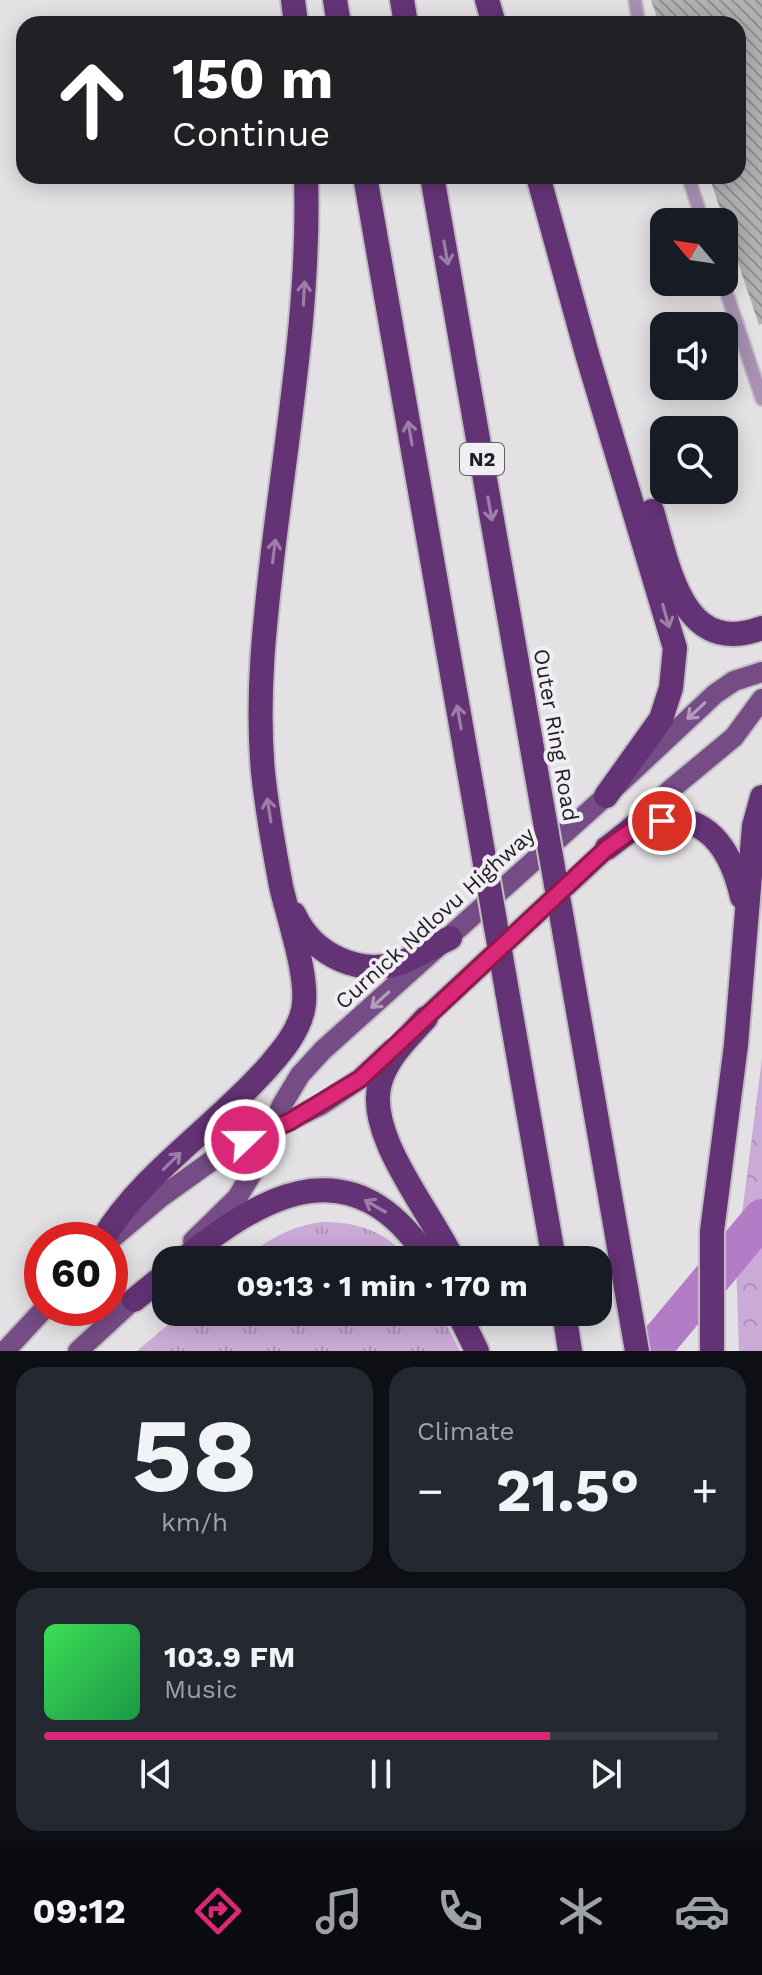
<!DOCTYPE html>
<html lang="en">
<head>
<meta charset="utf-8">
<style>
  :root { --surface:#171b24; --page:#242831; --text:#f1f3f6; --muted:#9ea1a6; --line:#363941; --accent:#db2777 }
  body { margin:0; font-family:"Work Sans",sans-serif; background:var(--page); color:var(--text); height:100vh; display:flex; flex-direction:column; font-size:30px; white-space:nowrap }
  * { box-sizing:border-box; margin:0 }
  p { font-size:26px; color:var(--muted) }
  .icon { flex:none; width:44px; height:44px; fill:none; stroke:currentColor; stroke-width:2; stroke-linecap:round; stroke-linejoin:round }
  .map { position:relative; height:1351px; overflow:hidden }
  .sheet { display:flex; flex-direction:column; gap:16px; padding:16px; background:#0d0f14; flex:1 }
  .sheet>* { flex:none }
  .top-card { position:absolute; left:16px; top:16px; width:730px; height:168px; border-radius:24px; box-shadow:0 4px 20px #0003; background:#202124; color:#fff; overflow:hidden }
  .needle { width:52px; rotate:299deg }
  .fabs { position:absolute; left:650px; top:208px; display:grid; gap:16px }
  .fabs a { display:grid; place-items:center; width:88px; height:88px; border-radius:16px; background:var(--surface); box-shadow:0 4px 20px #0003; font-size:40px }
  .speed { position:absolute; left:24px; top:1222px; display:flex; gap:16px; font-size:40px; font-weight:700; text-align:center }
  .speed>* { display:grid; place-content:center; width:104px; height:104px; border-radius:50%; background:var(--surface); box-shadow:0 4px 20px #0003; line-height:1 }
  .speed .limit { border:12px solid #d22; background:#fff; color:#111 }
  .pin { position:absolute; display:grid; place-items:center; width:68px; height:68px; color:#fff; margin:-34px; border:4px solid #fff; border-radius:50%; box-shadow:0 2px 8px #0007 }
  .me { position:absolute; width:88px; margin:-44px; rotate:68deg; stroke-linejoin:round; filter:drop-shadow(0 0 6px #0008) }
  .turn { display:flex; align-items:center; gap:28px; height:168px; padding:0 24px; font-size:36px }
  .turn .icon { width:104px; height:104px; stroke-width:2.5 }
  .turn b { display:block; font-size:56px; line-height:68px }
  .big { font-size:60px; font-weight:700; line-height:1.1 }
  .sheet .card { flex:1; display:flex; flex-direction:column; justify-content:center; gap:12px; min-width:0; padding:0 28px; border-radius:24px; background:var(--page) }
  .sheet .dial { align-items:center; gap:0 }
  .dial b { font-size:104px; line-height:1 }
  .song { display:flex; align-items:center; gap:24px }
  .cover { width:96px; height:96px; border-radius:12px; background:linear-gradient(135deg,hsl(130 70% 55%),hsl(140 70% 35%)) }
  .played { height:8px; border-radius:4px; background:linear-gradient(90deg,var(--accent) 75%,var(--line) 75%) }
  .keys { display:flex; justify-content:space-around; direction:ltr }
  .heat { display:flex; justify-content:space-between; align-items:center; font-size:44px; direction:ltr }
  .sheet .tiles { flex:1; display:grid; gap:16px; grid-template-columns:1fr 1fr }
  .card:last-child { grid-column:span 2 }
  .trip { position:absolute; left:152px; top:1246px; width:460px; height:80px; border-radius:24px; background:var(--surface); box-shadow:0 4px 20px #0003; font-weight:700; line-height:80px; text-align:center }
  .tab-bar { display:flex; height:128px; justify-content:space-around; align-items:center; background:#090b0e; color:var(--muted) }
  .tab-bar .icon { width:56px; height:56px }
  .tab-bar .selected { color:var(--accent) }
  .tab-bar b { font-size:36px; color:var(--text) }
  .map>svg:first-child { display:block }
</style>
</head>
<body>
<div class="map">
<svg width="762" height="1351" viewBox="0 0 762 1351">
  <defs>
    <pattern id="grass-tufts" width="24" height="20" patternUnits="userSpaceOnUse" patternTransform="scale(2)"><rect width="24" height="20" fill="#caaad7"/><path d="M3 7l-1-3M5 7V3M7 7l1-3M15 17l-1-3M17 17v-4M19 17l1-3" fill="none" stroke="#ad92b8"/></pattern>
    <pattern id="forest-crowns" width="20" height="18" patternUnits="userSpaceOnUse" patternTransform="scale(2)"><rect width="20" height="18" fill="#caaad7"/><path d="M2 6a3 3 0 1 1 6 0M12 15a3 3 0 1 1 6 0" fill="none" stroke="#ad92b8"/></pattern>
    <pattern id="building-back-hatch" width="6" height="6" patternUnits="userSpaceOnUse" patternTransform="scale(2)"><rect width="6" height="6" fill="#b3b0b4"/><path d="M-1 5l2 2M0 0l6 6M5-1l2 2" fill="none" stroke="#918f92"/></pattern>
  </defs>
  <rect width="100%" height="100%" fill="#e4e1e5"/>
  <g fill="url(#grass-tufts)">
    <path d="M323,1222c35,0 63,9 86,38h-166c25,-21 47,-34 80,-38z"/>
    <path d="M183,1312h257l20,39h-323z"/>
  </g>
  <path fill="url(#forest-crowns)" d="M762,1058v293h-23l-3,-90z"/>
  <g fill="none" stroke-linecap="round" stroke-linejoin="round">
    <path stroke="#b27dc6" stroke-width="38" d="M651,1351l111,-133"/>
  </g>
  <path fill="url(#building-back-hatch)" d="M651,0h111v324l-3,1 -50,-149h29v-152h-79z"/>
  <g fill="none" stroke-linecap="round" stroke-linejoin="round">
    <g stroke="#c1bec2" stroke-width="16">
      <g id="lane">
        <path d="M635,0l4,24"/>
        <path d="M688,176l15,46"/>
        <path d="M723,282l39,117"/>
      </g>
    </g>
    <g stroke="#c1bec2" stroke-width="24">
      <g id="primary">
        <path d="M414,1028l255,-237 65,-54 28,-38"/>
        <path d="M110,1240l51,-43 63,-45 97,-47 39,-26 31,-29"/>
        <path d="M193,1241l44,-43 17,-28 28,-65 18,-30 23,-25 283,-254 109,-102 19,-13 28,-9"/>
        <path d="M5,1351l40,-43"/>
        <path d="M78,1351l65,-60"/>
      </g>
    </g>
    <g stroke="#c1bec2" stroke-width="28">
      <g id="highway">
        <path d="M293,0l3,24"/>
        <path d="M335,0l4,24"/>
        <path d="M402,0l4,24"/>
        <path d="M487,0l7,24"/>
        <path d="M365,176l108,618"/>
        <path d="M432,176l99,566"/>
        <path d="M538,176l49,178 88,294 -4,40 -10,31 -55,77"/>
        <path d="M652,511c17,56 30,147 110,117"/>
        <path d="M607,848c11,-8 23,-19 36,-25 6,-3 17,-2 24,-3 46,-3 66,38 75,77"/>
        <path d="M294,914c19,42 68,64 111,47 15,-6 30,-16 45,-23"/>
        <path d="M565,936l72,415"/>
        <path d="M507,991l47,269"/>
        <path d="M426,1018c-17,19 -39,39 -46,65 -15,52 51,129 73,177"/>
        <path d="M102,1240c41,-68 115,-114 167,-174 14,-16 29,-34 34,-56 7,-31 -15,-92 -22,-124 -7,-37 -14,-76 -18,-114 -7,-77 2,-153 11,-229 15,-122 36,-244 32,-367"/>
        <path d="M183,1260c86,-71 172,-113 246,0"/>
        <path d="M134,1300l32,-26"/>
        <path d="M458,1312l19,39"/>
        <path d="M564,1312l6,39"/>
        <path d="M712,1351v-120l24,-186 18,-219 8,-29"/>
      </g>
    </g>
    <use href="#lane" stroke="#a891b2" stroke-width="12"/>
    <use href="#primary" stroke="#764c86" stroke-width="20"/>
    <use href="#highway" stroke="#643376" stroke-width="24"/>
    <g stroke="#c1bec2" stroke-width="28" stroke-linecap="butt">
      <g id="highway-bridge">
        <path d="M531,742l34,194"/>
        <path d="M473,794l34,197"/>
      </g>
    </g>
    <use href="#highway-bridge" stroke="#643376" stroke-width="24"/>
  </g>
  <defs><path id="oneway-shaft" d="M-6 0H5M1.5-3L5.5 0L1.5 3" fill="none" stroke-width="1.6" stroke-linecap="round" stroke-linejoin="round" transform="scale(2)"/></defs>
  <g stroke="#9c7ea8">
    <use href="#oneway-shaft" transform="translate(446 253) rotate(80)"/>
    <use href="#oneway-shaft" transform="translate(304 293) rotate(-87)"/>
    <use href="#oneway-shaft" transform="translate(410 433) rotate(-100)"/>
    <use href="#oneway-shaft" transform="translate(490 509) rotate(80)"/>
    <use href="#oneway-shaft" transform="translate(274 551) rotate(-83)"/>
    <use href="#oneway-shaft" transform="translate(666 616) rotate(74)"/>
    <use href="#oneway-shaft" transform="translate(459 717) rotate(-100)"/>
    <use href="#oneway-shaft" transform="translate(269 810) rotate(-99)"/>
    <use href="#oneway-shaft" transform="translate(172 1161) rotate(-44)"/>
    <use href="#oneway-shaft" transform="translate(375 1206) rotate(-150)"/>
  </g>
  <g stroke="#b49dbc">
    <use href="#oneway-shaft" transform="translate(696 711) rotate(137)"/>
    <use href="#oneway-shaft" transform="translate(380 1000) rotate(138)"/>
  </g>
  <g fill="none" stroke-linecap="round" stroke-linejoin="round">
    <g stroke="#8e194d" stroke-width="20">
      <path id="route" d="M245,1140l44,-18 71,-43 247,-231 37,-26 18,-1"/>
    </g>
    <use href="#route" stroke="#db2777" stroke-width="14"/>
  </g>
  <g text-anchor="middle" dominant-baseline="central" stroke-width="8" stroke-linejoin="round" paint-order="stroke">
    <rect fill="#f1eef3" stroke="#5f5d60" stroke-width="2" x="460" y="443" width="44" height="32" rx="6"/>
    <g font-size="20" font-weight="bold" fill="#211f21">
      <text x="482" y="459">N2</text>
    </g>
    <g font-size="22" fill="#211f21" stroke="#f1eef3">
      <text transform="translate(556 735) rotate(80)">Outer Ring Road</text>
      <text transform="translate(435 918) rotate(-42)">Curnick Ndlovu Highway</text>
    </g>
  </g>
</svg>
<div class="fabs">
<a><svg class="needle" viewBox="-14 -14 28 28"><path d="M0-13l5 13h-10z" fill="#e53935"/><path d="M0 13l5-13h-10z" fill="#9ea1a6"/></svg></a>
<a><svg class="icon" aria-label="sound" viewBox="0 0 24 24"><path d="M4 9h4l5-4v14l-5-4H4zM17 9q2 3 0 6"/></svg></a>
<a><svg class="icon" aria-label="search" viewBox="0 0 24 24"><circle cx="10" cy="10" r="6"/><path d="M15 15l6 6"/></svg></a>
</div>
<div class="speed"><div class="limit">60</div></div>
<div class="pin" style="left:662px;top:821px;background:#d93025"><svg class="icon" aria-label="arrive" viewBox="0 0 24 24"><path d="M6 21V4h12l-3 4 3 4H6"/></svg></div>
<svg class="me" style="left:245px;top:1140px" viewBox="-20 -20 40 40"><circle r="17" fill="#db2777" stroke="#fff" stroke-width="3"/><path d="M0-11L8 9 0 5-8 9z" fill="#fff"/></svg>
<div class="trip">09:13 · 1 min · 170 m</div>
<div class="top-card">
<div class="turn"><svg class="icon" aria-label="ahead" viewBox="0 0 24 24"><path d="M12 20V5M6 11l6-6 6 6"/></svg><div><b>150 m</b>Continue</div></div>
</div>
</div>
<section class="sheet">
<div class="tiles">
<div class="card dial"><b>58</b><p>km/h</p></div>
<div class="card"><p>Climate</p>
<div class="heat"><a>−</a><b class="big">21.5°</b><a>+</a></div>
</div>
<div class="card">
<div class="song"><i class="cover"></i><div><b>103.9 FM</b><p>Music</p></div></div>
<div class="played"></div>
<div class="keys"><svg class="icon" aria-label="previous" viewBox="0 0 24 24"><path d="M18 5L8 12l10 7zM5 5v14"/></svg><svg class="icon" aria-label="pause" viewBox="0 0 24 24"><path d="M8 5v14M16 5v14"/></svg><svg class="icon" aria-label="next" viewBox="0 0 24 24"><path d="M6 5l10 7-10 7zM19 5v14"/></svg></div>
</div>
</div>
</section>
<nav class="tab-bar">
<b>09:12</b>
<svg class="icon selected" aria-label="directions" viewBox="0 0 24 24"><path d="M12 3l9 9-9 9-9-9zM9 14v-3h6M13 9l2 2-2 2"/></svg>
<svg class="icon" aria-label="music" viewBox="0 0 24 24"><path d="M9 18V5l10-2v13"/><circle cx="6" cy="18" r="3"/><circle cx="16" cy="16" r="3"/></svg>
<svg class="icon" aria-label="phone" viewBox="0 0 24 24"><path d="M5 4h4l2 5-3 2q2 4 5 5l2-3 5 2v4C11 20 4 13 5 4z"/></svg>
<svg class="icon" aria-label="climate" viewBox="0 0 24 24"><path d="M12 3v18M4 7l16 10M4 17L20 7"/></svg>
<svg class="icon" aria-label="car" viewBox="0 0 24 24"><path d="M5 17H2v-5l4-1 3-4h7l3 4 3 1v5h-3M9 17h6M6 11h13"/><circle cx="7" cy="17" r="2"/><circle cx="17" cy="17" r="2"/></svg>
</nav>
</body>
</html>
